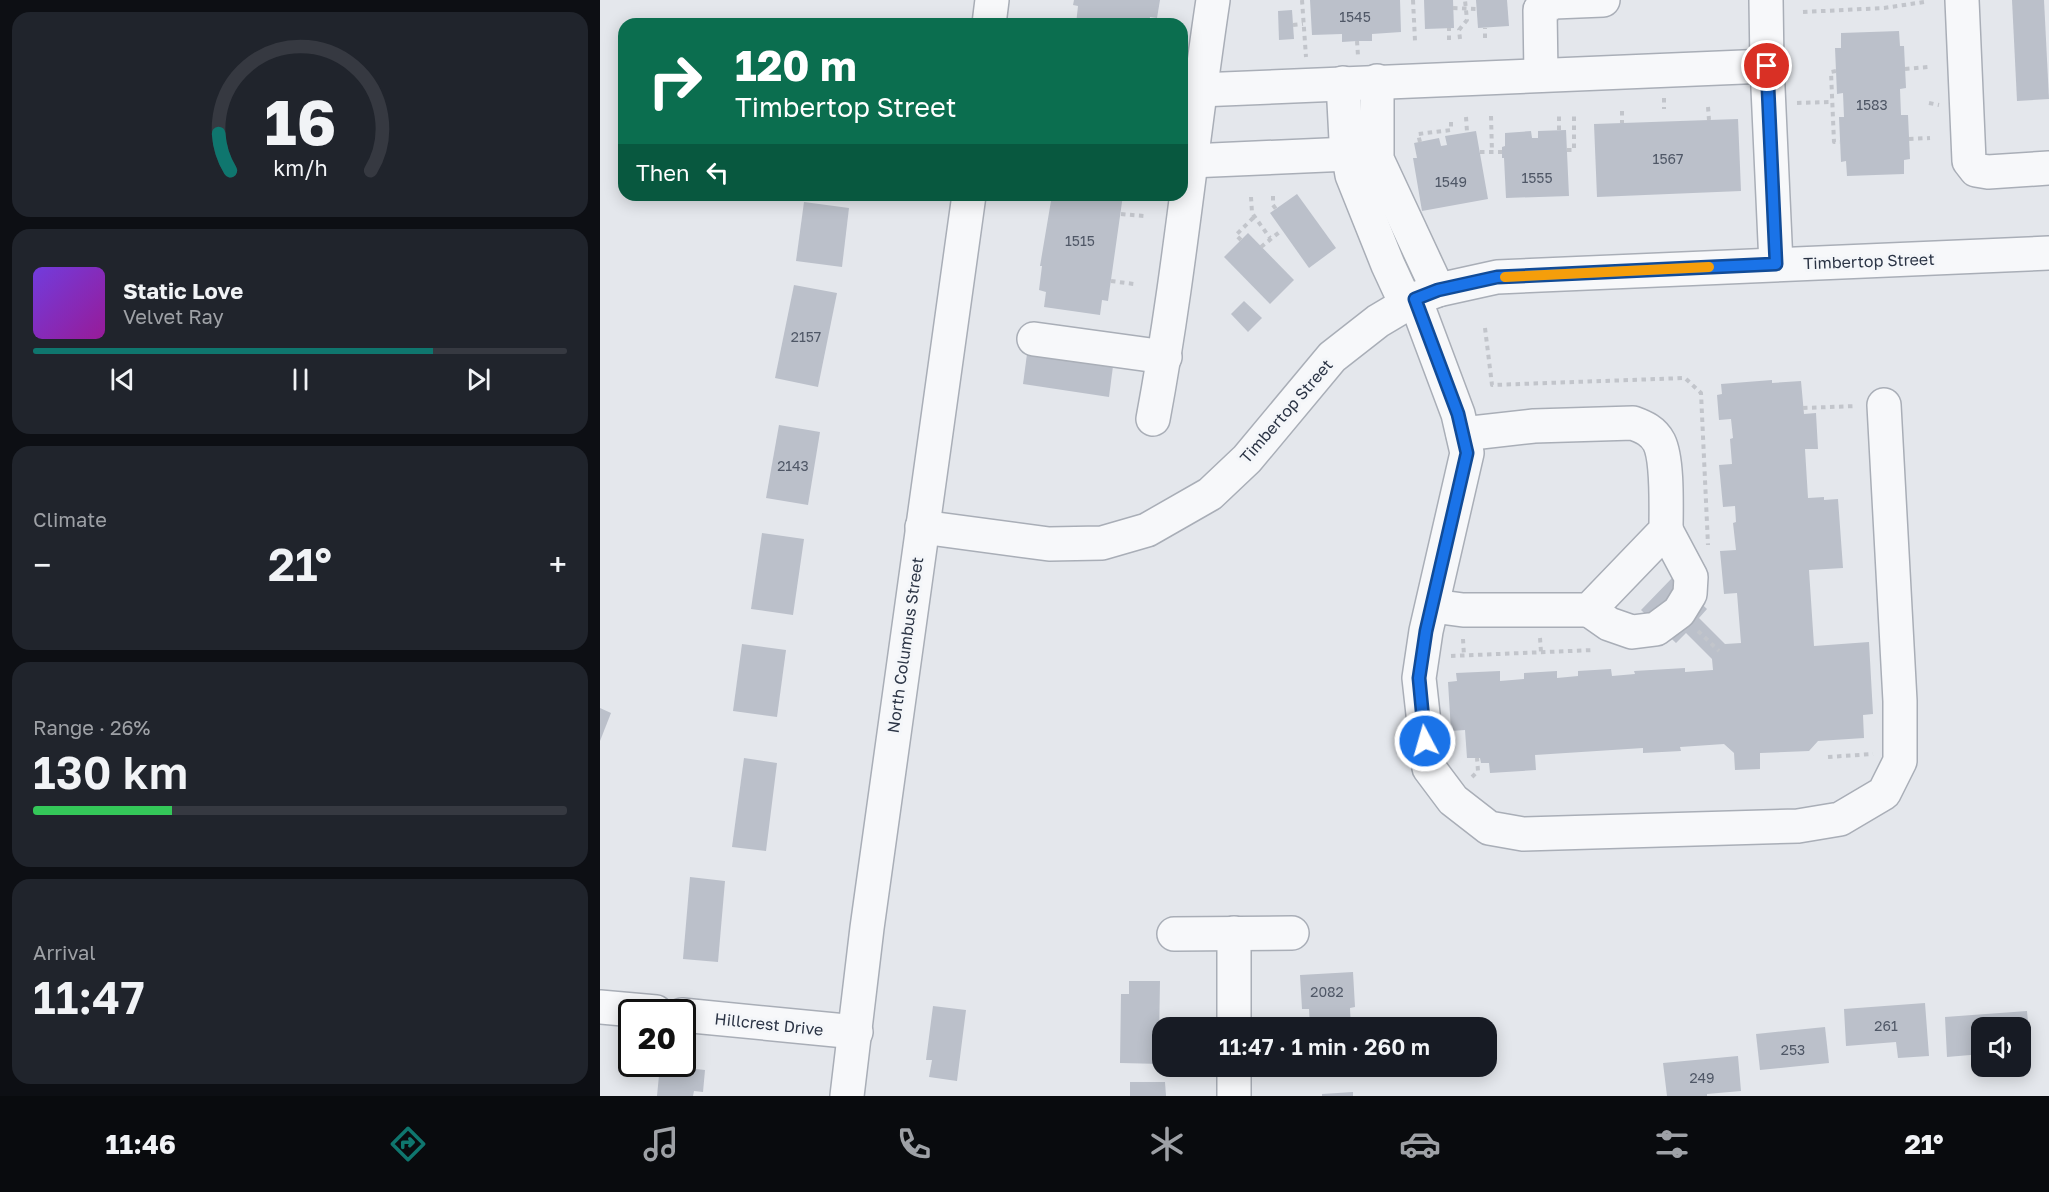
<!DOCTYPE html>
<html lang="en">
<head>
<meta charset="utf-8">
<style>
  :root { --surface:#171b24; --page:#20242c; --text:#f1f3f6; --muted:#9ea1a6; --line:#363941; --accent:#0f766e }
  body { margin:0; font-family:"Golos Text",sans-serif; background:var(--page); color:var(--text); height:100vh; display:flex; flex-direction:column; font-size:22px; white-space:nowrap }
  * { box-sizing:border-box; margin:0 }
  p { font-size:20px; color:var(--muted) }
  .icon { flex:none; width:33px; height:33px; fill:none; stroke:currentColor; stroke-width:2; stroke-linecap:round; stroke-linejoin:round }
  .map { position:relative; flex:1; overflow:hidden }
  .side { display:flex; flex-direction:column; gap:12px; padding:12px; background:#0d0f14; width:600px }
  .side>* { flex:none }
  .top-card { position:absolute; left:18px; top:18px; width:570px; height:183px; border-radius:18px; box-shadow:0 3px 15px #0003; background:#0b6e4f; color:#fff; overflow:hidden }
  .buttons { position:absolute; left:1371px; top:1017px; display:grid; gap:12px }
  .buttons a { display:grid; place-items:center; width:60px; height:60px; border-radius:12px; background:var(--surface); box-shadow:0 3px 15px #0003; font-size:30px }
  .speed { position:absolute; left:18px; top:999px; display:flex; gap:12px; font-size:30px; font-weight:700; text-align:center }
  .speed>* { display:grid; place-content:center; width:78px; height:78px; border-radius:50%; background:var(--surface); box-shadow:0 3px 15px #0003; line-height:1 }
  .speed .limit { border:3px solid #111; border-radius:9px; background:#fff; color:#111 }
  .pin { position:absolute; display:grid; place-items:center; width:51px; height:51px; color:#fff; margin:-26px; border:3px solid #fff; border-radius:50%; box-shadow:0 2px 6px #0007 }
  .me { position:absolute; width:66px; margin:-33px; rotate:354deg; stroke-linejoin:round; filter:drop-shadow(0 0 4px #0008) }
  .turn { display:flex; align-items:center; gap:21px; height:126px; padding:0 18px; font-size:27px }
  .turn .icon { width:78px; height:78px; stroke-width:2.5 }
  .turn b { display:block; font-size:42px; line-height:51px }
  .then { display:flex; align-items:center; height:57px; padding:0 18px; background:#0003; gap:12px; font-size:22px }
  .big { font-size:45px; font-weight:600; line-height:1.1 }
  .side .card { flex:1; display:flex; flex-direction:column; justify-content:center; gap:9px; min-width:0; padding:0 21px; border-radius:18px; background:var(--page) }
  .side .dial { align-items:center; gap:0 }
  .dial svg { height:156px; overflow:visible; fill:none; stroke:var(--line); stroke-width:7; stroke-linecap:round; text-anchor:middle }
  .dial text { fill:var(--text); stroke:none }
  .song { display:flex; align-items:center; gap:18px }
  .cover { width:72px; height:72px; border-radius:9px; background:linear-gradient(135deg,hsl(260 70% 55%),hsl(300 70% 35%)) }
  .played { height:6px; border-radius:3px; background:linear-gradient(90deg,var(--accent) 75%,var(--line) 75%) }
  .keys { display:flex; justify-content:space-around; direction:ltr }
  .heat { display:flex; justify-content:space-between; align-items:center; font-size:33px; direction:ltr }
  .charge { height:9px; border-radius:4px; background:linear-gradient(90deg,#34c759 26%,var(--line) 0) }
  .trip { position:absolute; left:552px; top:1017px; width:345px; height:60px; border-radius:18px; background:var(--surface); box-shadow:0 3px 15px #0003; font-weight:600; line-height:60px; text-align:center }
  .tabs { display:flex; height:96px; justify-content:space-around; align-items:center; background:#090b0e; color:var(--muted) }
  .tabs .icon { width:42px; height:42px }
  .tabs .current { color:var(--accent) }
  .tabs b { font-size:27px; color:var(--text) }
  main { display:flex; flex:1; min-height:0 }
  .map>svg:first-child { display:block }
</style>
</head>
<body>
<main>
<section class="side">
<div class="card dial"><svg viewBox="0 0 100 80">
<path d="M14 69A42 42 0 1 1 86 69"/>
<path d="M14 69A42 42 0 0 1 8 50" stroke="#0f766e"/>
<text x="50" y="56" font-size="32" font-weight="700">16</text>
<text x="50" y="72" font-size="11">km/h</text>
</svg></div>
<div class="card">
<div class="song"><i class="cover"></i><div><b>Static Love</b><p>Velvet Ray</p></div></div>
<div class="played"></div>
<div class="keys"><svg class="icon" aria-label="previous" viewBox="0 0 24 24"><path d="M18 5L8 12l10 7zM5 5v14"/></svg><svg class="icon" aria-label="pause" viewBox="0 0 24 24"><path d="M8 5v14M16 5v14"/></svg><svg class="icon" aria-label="next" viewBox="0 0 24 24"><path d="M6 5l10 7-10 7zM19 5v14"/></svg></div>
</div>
<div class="card"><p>Climate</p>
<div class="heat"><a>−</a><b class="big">21°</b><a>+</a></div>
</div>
<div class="card"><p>Range · 26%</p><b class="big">130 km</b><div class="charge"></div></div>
<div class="card"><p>Arrival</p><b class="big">11:47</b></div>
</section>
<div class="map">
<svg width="1449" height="1096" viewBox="0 0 1449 1096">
  <rect width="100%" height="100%" fill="#e4e7ec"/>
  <g fill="#bbc0ca">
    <path d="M474,0h86l-3,18 -7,-1 -1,7h-73l2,-18 -5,-1z"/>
    <path d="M710,0h90l1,32 -29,2v7h-15l-15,1v-8l-30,1z"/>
    <path d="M824,0h29l1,28 -29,1z"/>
    <path d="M876,0h31l2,26 -31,2z"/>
    <path d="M1412,0h32l5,99 -32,2z"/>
    <path d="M692,10l2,29 -15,1 -1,-29z"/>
    <path d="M1299,31l1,15h4l2,42 -6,1 1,26h7l2,44 -6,1v14l-57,2 -1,-15 -5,1 -2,-45h5l-1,-24 -6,1 -2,-46h6v-15z"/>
    <path d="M1138,119l3,72 -144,6 -3,-73z"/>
    <path d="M966,130l3,66 -63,2 -2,-40h-2v-11l3,-1v-13l26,-2 1,7h6v-7z"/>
    <path d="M876,131l12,68 -66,12 -9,-53h4l-3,-15 25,-5 2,8 6,-1 -2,-9z"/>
    <path d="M697,194l39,54 -27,20 -39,-55z"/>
    <path d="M452,195h71l-15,106 -6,-1 -2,15 -56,-8 2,-15 -7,-2 3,-24h-2z"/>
    <path d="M204,202l45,6 -7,59 -46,-6z"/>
    <path d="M648,233l46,47 -24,24 -46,-47z"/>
    <path d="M194,285l43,8 -19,94 -43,-9z"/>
    <path d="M644,301l18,17 -14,14 -17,-18z"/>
    <path d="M427,354l86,12 -4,31 -86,-13z"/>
    <path d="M1172,380v3l29,-2 3,33 12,-1 2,36h-13l3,49 16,-1v3l14,-1 5,69 -34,2 5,76 55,-4 4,72 -10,1 1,23 -46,3 -9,10 -49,2v16l-25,1 -1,-17 -10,-9 -44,3 1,4 -38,2v-5l-108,7 1,15 -46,3 -1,-10h-8l-1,-5h-13l-2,-28 -14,1 -3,-49 9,-1 -1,-8 44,-2v10l24,-2v-6l33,-2v7l21,-2v-5l33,-2 1,7 23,-2 -1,-3 51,-3v4l28,-2 -1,-11 -26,-26 -10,10 -35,-33 32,-33 34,32 -8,9 26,26 16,-1 -4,-50 -13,1 -4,-43 16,-1 -3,-27 3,-1 -1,-16 -12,1 -4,-42 13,-1 -2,-25 3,-1 -2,-19 -12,1 -2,-25 5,-1 -1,-10z"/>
    <path d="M179,425l41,7 -12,73 -42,-7z"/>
    <path d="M162,533l42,6 -11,76 -42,-6z"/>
    <path d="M142,644l44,6 -9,67 -44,-6z"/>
    <path d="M0,708l11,5 -11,28z"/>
    <path d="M144,758l33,5 -11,88 -34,-4z"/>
    <path d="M90,877l35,4 -7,81 -35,-3z"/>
    <path d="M753,972l2,35 -5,1 1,20h-41l-1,-19h-7l-2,-34z"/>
    <path d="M529,981h31l-1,59h3v24l-42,-1 1,-69h8z"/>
    <path d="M1325,1003l4,53 -31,2 -2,-16 -50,4 -2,-37z"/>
    <path d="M333,1006l33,4 -9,71 -28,-4 3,-17h-6z"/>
    <path d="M1427,1011l3,34 -10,1v-18h-38v26l-35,3 -2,-40z"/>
    <path d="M1225,1027l4,36 -69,7 -4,-36z"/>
    <path d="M1138,1056l3,35 -34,3v2h-40l-4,-33z"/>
    <path d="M60,1065l45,5 -2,22 -9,-1 -1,5h-36z"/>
    <path d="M712,1066h41l1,5 -41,2z"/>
    <path d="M530,1082h35l1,14h-36z"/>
    <path d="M753,1092v4h-31v-2z"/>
  </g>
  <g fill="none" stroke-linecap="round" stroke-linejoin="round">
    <g stroke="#a9aeb7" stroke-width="36">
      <g id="minor">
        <path d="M1166,0l1,66 9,198"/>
        <path d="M1362,0l7,161 7,9 12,2 61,-4"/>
        <path d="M389,24l3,-24"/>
        <path d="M941,75l-1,-65 14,-8 49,-2"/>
        <path d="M777,81v78l61,131"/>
        <path d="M743,83l3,57 6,35 36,90 18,39"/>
        <path d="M599,90l568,-24"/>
        <path d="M590,161l159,-7 21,-7"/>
        <path d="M815,299l43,115 9,39 -41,178 -7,47 10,90 24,32 36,28 34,6 275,-8 42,-7 44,-26 16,-32v-60l-16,-296"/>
        <path d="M434,339l131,18"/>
        <path d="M553,419c26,-139 39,-280 60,-419"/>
        <path d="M322,527l127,17 53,-1 45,-13 63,-36 37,-35 85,-102 46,-36 37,-22 23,-9 59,-13 552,-24"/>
        <path d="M833,606l30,4h126l77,-80c0,-22 2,-70 -7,-88 -6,-11 -15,-15 -26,-19l-99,3 -71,8"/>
        <path d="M989,610l20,14 23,8 24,-3 23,-17 11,-18 1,-17 -25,-47"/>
        <path d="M574,934l118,-1"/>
        <path d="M0,1007l56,5"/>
        <path d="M82,1015l174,17"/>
        <path d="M634,1028v-95"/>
        <path d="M247,1096l20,-168 102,-733"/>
        <path d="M634,1096v-30"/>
      </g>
    </g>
    <g stroke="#c2c5cb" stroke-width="4" stroke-dasharray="4.5 4.5" stroke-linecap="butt">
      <path d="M702,0l4,57"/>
      <path d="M813,0l2,41"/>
      <path d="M853,8l24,1"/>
      <path d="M1203,12l81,-4 40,-6"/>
      <path d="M550,20l22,3"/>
      <path d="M693,25l10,-1"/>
      <path d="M885,38v-10"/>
      <path d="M860,39l-1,-9 8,-10 -2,-20"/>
      <path d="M849,40v-12"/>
      <path d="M757,41l1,15"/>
      <path d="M1305,69l23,-2"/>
      <path d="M1236,71l-5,1 3,70h6"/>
      <path d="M1064,98v11"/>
      <path d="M1197,103l35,-1"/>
      <path d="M1329,103l10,2"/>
      <path d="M1108,107l1,13"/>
      <path d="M1022,111v12"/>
      <path d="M891,116l1,36"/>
      <path d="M866,117l1,15"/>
      <path d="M959,130v-16"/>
      <path d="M1309,139l21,-1"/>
      <path d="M820,142l-2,-8 33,-4v-12"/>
      <path d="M967,150h7v-37"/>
      <path d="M880,152h22"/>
      <path d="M673,196v9l3,4"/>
      <path d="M651,197l1,16 18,25"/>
      <path d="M521,214l23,2"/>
      <path d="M641,240l-5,-5 18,-18"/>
      <path d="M661,247l21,-17"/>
      <path d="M511,281l23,3"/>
      <path d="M885,328l7,57 193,-7 16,15 7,152"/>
      <path d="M1203,408l53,-2"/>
      <path d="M1098,631l21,20"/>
      <path d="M940,638l1,14"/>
      <path d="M863,639l1,17"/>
      <path d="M851,656l143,-6"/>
      <path d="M1228,757l45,-3"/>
      <path d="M872,777l6,-6 -1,-13"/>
    </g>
    <use href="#minor" stroke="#f7f8fa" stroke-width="33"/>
  </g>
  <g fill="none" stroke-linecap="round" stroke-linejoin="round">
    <g stroke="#114b97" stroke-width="15">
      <path id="route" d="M825,741l-6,-63 7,-47 41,-178 -9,-39 -43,-115 23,-9 59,-13 279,-13 -9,-198"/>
    </g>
    <use href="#route" stroke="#1a73e8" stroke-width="10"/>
    <path stroke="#f59e0b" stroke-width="10" d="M905,277l204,-10"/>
  </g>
  <g text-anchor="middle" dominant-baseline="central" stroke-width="6" stroke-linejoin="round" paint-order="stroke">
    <g font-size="14" fill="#4f5766">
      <text x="755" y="16">1545</text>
      <text x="1272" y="104">1583</text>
      <text x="1068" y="158">1567</text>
      <text x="937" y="177">1555</text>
      <text x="851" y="181">1549</text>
      <text x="480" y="240">1515</text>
      <text x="206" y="336">2157</text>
      <text x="193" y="465">2143</text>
      <text x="727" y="991">2082</text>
      <text x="1286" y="1025">261</text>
      <text x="1193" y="1049">253</text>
      <text x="1102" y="1077">249</text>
    </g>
    <g font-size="16" fill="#2b3445" stroke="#f4f6f9">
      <text transform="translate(1269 261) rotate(-2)">Timbertop Street</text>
      <text transform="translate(686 411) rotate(-49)">Timbertop Street</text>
      <text transform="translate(305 645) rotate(-82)">North Columbus Street</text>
      <text transform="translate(169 1024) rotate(6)">Hillcrest Drive</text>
    </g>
  </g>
</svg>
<div class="buttons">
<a><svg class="icon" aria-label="sound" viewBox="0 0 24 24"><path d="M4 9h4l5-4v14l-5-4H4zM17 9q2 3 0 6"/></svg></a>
</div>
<div class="speed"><div class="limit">20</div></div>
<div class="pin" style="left:1167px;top:66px;background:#d93025"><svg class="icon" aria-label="arrive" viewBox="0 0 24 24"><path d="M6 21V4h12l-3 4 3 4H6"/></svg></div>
<svg class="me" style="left:825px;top:741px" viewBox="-20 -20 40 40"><circle r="17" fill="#1a73e8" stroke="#fff" stroke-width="3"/><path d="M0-11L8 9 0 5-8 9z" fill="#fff"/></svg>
<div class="trip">11:47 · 1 min · 260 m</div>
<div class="top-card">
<div class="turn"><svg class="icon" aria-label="right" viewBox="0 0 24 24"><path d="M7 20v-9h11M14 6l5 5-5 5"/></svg><div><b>120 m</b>Timbertop Street</div></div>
<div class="then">Then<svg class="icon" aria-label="left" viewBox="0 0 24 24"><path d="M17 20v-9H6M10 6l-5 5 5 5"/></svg></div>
</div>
</div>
</main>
<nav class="tabs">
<b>11:46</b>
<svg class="icon current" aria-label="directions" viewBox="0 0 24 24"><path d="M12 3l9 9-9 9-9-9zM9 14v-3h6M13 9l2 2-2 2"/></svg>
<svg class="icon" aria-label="music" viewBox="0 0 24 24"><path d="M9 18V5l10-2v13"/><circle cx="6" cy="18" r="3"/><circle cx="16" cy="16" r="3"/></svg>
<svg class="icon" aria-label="phone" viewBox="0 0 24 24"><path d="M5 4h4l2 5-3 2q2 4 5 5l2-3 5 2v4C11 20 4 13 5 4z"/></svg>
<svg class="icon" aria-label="climate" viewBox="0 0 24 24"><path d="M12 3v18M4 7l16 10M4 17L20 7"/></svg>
<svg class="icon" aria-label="car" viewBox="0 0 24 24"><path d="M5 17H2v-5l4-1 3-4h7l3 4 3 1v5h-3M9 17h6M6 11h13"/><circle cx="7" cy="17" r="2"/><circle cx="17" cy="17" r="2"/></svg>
<svg class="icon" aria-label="filters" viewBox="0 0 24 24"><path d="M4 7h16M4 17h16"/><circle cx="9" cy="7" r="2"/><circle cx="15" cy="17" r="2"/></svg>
<b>21°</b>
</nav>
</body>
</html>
